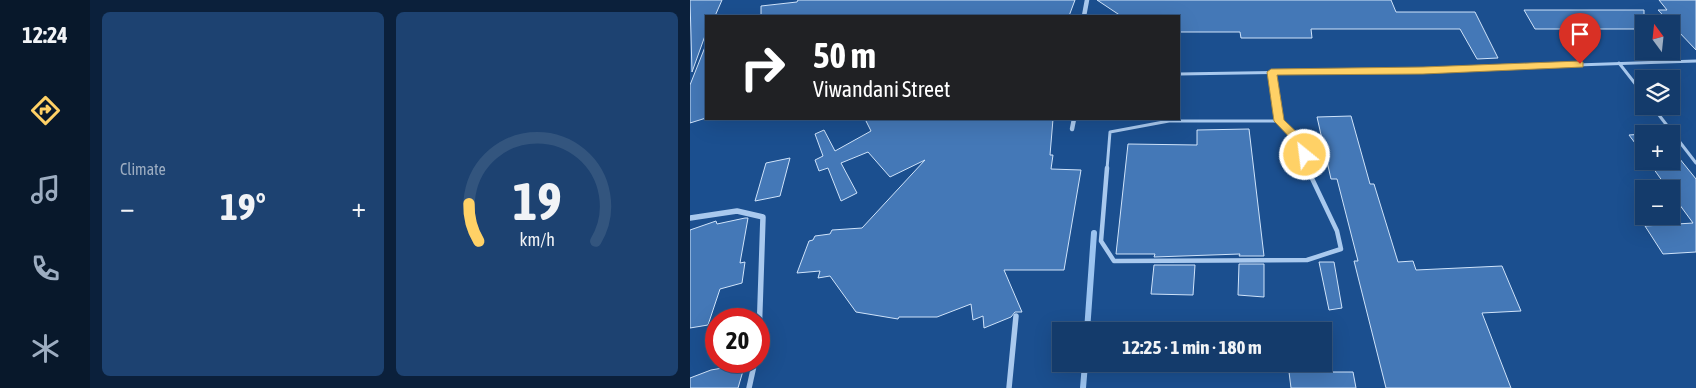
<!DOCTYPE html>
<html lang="en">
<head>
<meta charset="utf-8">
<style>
  :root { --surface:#143b6b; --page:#1d4271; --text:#f1f3f6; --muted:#9dadc1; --line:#33557e; --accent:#ffd166 }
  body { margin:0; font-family:"Asap Condensed",sans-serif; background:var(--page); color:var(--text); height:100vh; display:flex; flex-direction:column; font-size:19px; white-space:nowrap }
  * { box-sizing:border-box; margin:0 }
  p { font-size:16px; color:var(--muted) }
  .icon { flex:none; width:28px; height:28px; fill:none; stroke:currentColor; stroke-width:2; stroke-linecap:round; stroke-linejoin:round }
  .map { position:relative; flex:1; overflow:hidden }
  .drawer { display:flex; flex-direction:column; gap:12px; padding:12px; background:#0b203b; width:600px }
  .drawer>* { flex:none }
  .top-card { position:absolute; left:15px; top:15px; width:475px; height:105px; border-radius:0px; box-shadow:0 5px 20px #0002,0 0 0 1px var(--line); background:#202124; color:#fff; overflow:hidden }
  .needle { width:32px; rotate:345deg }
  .tools { position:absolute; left:945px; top:15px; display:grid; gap:10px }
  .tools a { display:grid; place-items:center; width:45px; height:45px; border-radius:0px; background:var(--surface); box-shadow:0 5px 20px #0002,0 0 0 1px var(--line); font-size:25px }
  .speed { position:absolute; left:15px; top:308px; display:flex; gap:10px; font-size:25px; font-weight:700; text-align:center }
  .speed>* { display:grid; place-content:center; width:65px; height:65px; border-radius:50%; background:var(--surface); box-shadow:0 5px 20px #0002,0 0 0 1px var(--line); line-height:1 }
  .speed .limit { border:8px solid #d22; background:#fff; color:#111 }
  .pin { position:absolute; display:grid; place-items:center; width:42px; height:42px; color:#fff; margin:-51px -21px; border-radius:50% 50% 50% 0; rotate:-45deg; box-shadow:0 0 5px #0007 }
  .pin .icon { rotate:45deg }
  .me { position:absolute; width:55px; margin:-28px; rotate:331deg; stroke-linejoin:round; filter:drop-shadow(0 0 4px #0008) }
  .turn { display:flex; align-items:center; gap:18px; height:105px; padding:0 25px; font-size:22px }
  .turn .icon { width:65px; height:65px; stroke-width:2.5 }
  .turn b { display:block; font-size:35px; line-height:42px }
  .big { font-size:38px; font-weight:700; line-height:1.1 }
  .drawer .widget { flex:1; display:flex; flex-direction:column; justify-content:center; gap:8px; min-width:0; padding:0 18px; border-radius:8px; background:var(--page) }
  .drawer .dial { align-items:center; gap:0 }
  .dial svg { height:130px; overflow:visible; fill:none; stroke:var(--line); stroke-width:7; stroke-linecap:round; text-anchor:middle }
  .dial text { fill:var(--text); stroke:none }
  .heat { display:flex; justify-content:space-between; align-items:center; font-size:28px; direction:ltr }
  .drawer .tiles { flex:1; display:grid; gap:12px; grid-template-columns:repeat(2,1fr) }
  .trip { position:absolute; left:362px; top:322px; width:280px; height:50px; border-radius:0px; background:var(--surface); box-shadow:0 5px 20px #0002,0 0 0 1px var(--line); font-weight:700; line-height:50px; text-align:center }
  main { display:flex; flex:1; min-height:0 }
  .dock { display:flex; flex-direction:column; width:90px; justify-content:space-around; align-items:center; background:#08182b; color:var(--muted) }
  .dock .icon { width:35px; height:35px }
  .dock .selected { color:var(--accent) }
  .dock b { font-size:22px; color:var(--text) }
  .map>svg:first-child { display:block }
</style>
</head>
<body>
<main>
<nav class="dock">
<b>12:24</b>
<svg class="icon selected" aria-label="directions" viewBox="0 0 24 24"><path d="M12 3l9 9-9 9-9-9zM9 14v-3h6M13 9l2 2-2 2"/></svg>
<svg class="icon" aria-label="music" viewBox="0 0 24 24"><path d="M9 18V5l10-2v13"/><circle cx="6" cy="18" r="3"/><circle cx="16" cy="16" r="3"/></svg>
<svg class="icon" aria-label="phone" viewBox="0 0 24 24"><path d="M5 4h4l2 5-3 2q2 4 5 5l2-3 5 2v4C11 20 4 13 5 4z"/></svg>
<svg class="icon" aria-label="climate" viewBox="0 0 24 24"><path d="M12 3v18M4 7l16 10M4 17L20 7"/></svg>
</nav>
<section class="drawer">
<div class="tiles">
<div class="widget"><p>Climate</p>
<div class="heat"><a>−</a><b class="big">19°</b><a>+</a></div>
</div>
<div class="widget dial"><svg viewBox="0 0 100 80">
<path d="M14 69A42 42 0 1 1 86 69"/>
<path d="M14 69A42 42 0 0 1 8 46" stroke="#ffd166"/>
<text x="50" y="56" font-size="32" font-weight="700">19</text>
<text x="50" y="72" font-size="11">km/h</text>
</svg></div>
</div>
</section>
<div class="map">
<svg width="1006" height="388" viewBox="0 0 1006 388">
  <rect width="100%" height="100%" fill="#1b4f8f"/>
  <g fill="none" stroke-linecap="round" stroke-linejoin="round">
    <g stroke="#9cc4f0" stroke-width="6">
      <path d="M397,331l7,-98"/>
      <path d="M393,388l2,-24"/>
    </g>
  </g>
  <g fill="#4478b7" stroke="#cfe3fa">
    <path d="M0,0h32l-7,16h-9v17l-14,39z"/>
    <path d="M108,0h277l-6,16h-308v-10l36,-4z"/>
    <path d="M407,0h294l5,12h79l23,46 -21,1 -17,-30h-149l1,9h-71l-1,-6h-61v-16h-58z"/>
    <path d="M969,0h37v50l-38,-40h9z"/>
    <path d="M834,10h120v19h-109z"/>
    <path d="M15,47l1,71 -16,5v-38z"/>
    <path d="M661,116l19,68h4l24,78 15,-1 3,9 86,-4 19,45 -39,2 29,75h-125l-32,-127h4l-21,-82h-6l-14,-62z"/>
    <path d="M175,119h188l-3,36h3l-2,14 30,1 -17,100h-60l18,42h-7l-4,5 -27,11 -1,-12 -10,4 -2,-16 -34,13h-38l-1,2 -42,-7 -26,-36 -12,2 2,-7 -23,2 12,-32 4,-1 2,-4 15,-2 2,-4 30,-2 63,-68 -35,17 -22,-25 -27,11 16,30 -16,8 -13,-33 -9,3 -4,-11 8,-4 -8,-22 9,-4 11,21 36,-20z"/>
    <path d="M559,129l15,127h-25l1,-2 -86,3 1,-3h-39l12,-110 69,1v-15z"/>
    <path d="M954,134v21l-15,-20z"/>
    <path d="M981,148l25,31v73l-33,2 -18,-28 48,-3 -22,-30v-4h-3l-20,-28h23z"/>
    <path d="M100,158l-10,38 -25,5 11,-38z"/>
    <path d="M55,218h3l-8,45 5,-1 -3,21 -22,6 -12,36 -18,3v-98l26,-9 1,3z"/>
    <path d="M629,262h15l8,46 -13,2z"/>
    <path d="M549,264h25v33l-26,-2z"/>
    <path d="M464,265h41l-2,30 -42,-1z"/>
    <path d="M55,364l-7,24h-48v-10l21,-8z"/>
    <path d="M599,372h64l3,16h-65z"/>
  </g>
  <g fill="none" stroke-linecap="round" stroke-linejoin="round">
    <g stroke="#a9c9ee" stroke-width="3">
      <path d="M929,63l25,32"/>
      <path d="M581,72l8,49"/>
      <path d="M489,74l244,-4 273,-9"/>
      <path d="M962,106l44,57"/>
      <path d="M589,121l23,22 6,26"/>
      <path d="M417,169l3,-37 59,-11h110"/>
    </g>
    <path stroke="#a9c9ee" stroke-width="4.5" d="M417,168l-6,73 13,20 193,-1 34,-11 -4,-18 -30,-63"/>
    <g stroke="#a9c9ee" stroke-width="4.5">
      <path d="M394,16l3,-16"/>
      <path d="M382,129l2,-10"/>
    </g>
    <g stroke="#a9c9ee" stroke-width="5.5">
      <path d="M0,218l47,-7 26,6 -4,120"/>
      <path d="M59,388l6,-27"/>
      <path d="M319,388l7,-72"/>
    </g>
  </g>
  <path fill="#ffd166" stroke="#a68842" d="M890,61l3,1v5l-160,7 -146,1 7,45 22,21 4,14 -5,4 -6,-4 -2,-10 -23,-24 -7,-49 4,-3 152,-2z"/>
</svg>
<div class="tools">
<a><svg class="needle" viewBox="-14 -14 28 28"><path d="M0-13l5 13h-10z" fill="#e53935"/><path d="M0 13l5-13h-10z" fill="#9dadc1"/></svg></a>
<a><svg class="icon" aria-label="layers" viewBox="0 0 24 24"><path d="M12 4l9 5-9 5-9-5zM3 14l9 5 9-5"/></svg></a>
<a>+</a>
<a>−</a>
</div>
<div class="speed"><div class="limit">20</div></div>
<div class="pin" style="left:890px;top:64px;background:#d93025"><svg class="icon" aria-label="arrive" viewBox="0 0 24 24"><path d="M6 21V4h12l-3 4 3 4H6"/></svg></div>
<svg class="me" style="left:615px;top:155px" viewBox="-20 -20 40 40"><circle r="17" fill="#ffd166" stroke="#fff" stroke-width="3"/><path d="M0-11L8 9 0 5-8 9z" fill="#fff"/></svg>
<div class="trip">12:25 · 1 min · 180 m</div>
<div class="top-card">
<div class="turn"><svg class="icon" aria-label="right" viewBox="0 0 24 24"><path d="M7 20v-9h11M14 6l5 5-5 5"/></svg><div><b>50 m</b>Viwandani Street</div></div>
</div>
</div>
</main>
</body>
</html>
